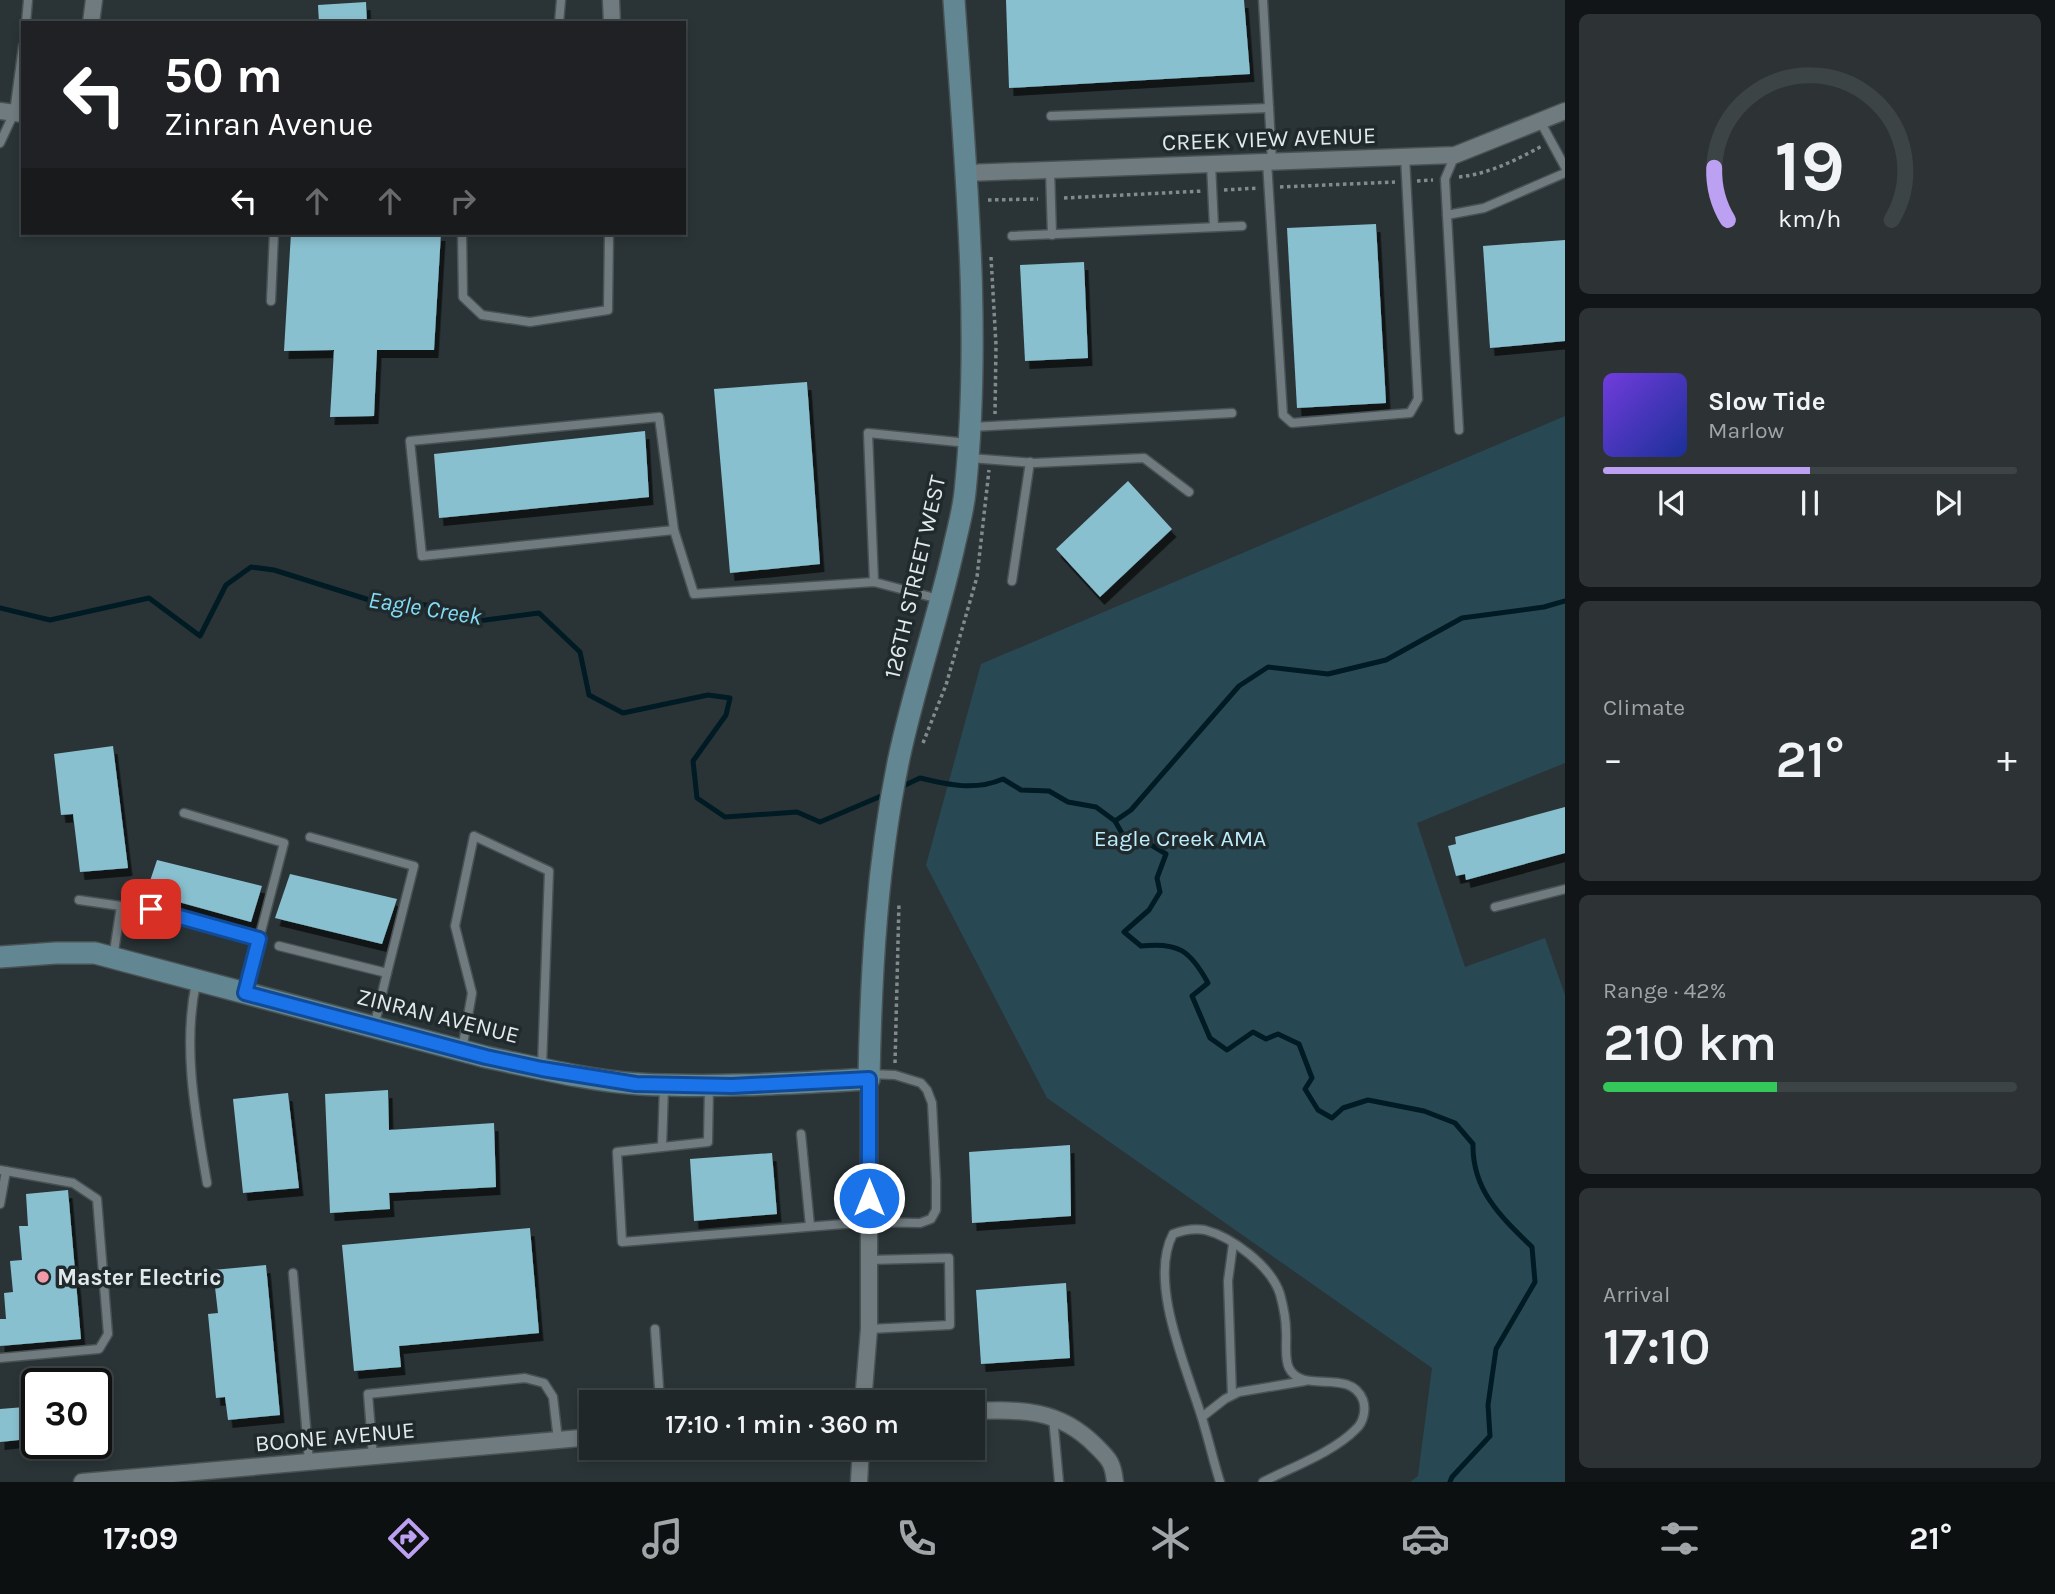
<!DOCTYPE html>
<html lang="en">
<head>
<meta charset="utf-8">
<style>
  :root { --surface:#202729; --page:#2d3335; --text:#f1f3f6; --muted:#a2a5a8; --line:#3d4446; --accent:#bca0f2 }
  body { margin:0; font-family:Karla,sans-serif; background:var(--page); color:var(--text); height:100vh; display:flex; flex-direction:column; font-size:26px; white-space:nowrap }
  * { box-sizing:border-box; margin:0 }
  p { font-size:23px; color:var(--muted) }
  .icon { flex:none; width:38px; height:38px; fill:none; stroke:currentColor; stroke-width:2; stroke-linecap:round; stroke-linejoin:round }
  .map { position:relative; flex:1; overflow:hidden }
  .sheet { display:flex; flex-direction:column; gap:14px; padding:14px; background:#121517; width:490px }
  .sheet>* { flex:none }
  .hud { position:absolute; left:21px; top:21px; width:665px; height:214px; border-radius:0px; box-shadow:0 4px 10px #0003,0 0 0 2px var(--line); background:#202124; color:#fff; overflow:hidden }
  .speed { position:absolute; left:21px; top:1368px; display:flex; gap:14px; font-size:35px; font-weight:700; text-align:center }
  .speed>* { display:grid; place-content:center; width:91px; height:91px; border-radius:50%; background:var(--surface); box-shadow:0 4px 10px #0003,0 0 0 2px var(--line); line-height:1 }
  .speed .limit { border:4px solid #111; border-radius:10px; background:#fff; color:#111 }
  .pin { position:absolute; display:grid; place-items:center; width:60px; height:60px; color:#fff; margin:-30px; border-radius:14px; box-shadow:0 4px 10px #0006 }
  .me { position:absolute; width:77px; margin:-38px; rotate:0deg; stroke-linejoin:round; filter:drop-shadow(0 0 5px #0008) }
  .turn { display:flex; align-items:center; gap:24px; height:147px; padding:0 28px; font-size:32px }
  .turn .icon { width:91px; height:91px; stroke-width:2.5 }
  .turn b { display:block; font-size:49px; line-height:60px }
  .lanes { display:flex; align-items:center; height:66px; padding:0 28px; background:#0003; justify-content:center; gap:35px; direction:ltr }
  .lanes .off { opacity:.35 }
  .big { font-size:52px; font-weight:600; line-height:1.1 }
  .sheet .card { flex:1; display:flex; flex-direction:column; justify-content:center; gap:10px; min-width:0; padding:0 24px; border-radius:10px; background:var(--page) }
  .sheet .dial { align-items:center; gap:0 }
  .dial svg { height:182px; overflow:visible; fill:none; stroke:var(--line); stroke-width:7; stroke-linecap:round; text-anchor:middle }
  .dial text { fill:var(--text); stroke:none }
  .song { display:flex; align-items:center; gap:21px }
  .cover { width:84px; height:84px; border-radius:10px; background:linear-gradient(135deg,hsl(260 70% 55%),hsl(230 70% 35%)) }
  .played { height:7px; border-radius:4px; background:linear-gradient(90deg,var(--accent) 50%,var(--line) 50%) }
  .keys { display:flex; justify-content:space-around; direction:ltr }
  .heat { display:flex; justify-content:space-between; align-items:center; font-size:38px; direction:ltr }
  .charge { height:10px; border-radius:5px; background:linear-gradient(90deg,#34c759 42%,var(--line) 0) }
  .trip { position:absolute; left:579px; top:1390px; width:406px; height:70px; border-radius:0px; background:var(--surface); box-shadow:0 4px 10px #0003,0 0 0 2px var(--line); font-weight:600; line-height:70px; text-align:center }
  .tab-bar { display:flex; height:112px; justify-content:space-around; align-items:center; background:#0d1010; color:var(--muted) }
  .tab-bar .icon { width:49px; height:49px }
  .tab-bar .current { color:var(--accent) }
  .tab-bar b { font-size:32px; color:var(--text) }
  main { display:flex; flex:1; min-height:0 }
  .map>svg:first-child { display:block }
</style>
</head>
<body>
<main>
<div class="map">
<svg width="1565" height="1482" viewBox="0 0 1565 1482">
  <defs>
    <filter id="shadow"><feDropShadow dx="4.5" dy="8" stdDeviation="0" flood-color="#0009"/></filter>
  </defs>
  <rect width="100%" height="100%" fill="#2a3437"/>
  <path fill="#284953" d="M1565,416v347l-148,60 48,144 80,-29 20,57v487h-155l8,-6 14,-108 -385,-270 -121,-233 55,-201z"/>
  <g fill="none" stroke-linecap="round" stroke-linejoin="round">
    <g stroke="#001b23" stroke-width="5">
      <path d="M0,608l50,12 99,-22 51,38 26,-51 25,-18 23,3 105,33 49,2 50,16 61,-8 41,39 9,43 34,18 85,-18 22,3 -4,17 -33,46 4,37 28,19 72,-5 23,10 66,-28"/>
      <path d="M901,787l19,-9c29,7 55,13 83,1l18,11 28,1 19,11 28,5 19,14 13,23 20,-1 18,11 -9,24 3,14 -11,18 -25,22 17,14c37,-4 49,4 67,37l-16,13 18,42 17,12 26,-18 13,7 12,-5 21,10 13,34 -7,11 13,21 14,8 11,-10 25,-8 56,11 31,12 18,21c-1,46 28,73 59,103l3,35 -39,67 -8,56 2,31 -38,41 -2,5"/>
      <path d="M1115,821l16,-11 108,-124 29,-19 60,7 58,-14 76,-42 82,-11 21,-6"/>
    </g>
  </g>
  <g fill="#89c0d0" filter="url(#shadow)">
    <path d="M1006,0h238l6,74 -241,14z"/>
    <path d="M366,2l1,21h-48l-1,-18z"/>
    <path d="M1376,224l10,179 -89,5 -10,-180z"/>
    <path d="M291,233h150l-7,117h-57l-3,66 -44,1 4,-67 -50,1z"/>
    <path d="M1565,240v101l-75,7 -7,-102z"/>
    <path d="M1084,262l4,96 -63,3 -5,-96z"/>
    <path d="M807,382l13,182 -90,9 -16,-184z"/>
    <path d="M645,431l4,66 -210,21 -5,-64z"/>
    <path d="M1128,481l44,48 -72,68 -44,-48z"/>
    <path d="M113,746l15,122 -48,4 -7,-58 -12,1 -7,-61z"/>
    <path d="M1565,807v46l-99,27 -1,-6 -9,2 -8,-30 8,-2 -1,-7z"/>
    <path d="M157,860l105,26 -11,36 -105,-29z"/>
    <path d="M290,874l107,25 -15,45 -107,-26z"/>
    <path d="M388,1090l1,40 105,-7 2,64 -107,6 1,16 -60,4 -5,-119z"/>
    <path d="M288,1093l11,95 -56,5 -10,-94z"/>
    <path d="M1070,1145l1,71 -99,7 -3,-71z"/>
    <path d="M772,1153l5,61 -83,7 -4,-62z"/>
    <path d="M68,1190l13,149 -81,7v-27h6l-2,-26 9,-1 -3,-31 12,-1 -3,-34h9l-2,-32z"/>
    <path d="M530,1228l9,105 -140,13 2,21 -47,4 -12,-126z"/>
    <path d="M266,1265l14,150 -52,5 -3,-23 -9,1 -8,-84 10,-1 -5,-43z"/>
    <path d="M1066,1283l4,75 -89,6 -5,-74z"/>
    <path d="M25,1407l3,32 -28,3v-33z"/>
  </g>
  <g fill="none" stroke-linecap="round" stroke-linejoin="round">
    <g stroke="#485153" stroke-width="11">
      <g id="lane">
        <path d="M1263,0l9,162"/>
        <path d="M26,23l2,-23"/>
        <path d="M559,23l2,-23"/>
        <path d="M1051,116l218,-8"/>
        <path d="M1540,121l25,46"/>
        <path d="M0,143l14,-30 9,-67"/>
        <path d="M1455,155l-10,24 14,251"/>
        <path d="M1267,162l16,253 9,8 118,-10 8,-14 -13,-242"/>
        <path d="M1211,164l3,63"/>
        <path d="M1050,170l2,65"/>
        <path d="M1447,215l37,-7 81,-35"/>
        <path d="M462,233l1,64 19,18 48,7 78,-12 1,-77"/>
        <path d="M1012,236l230,-10"/>
        <path d="M271,301l3,-68"/>
        <path d="M972,427l260,-14"/>
        <path d="M970,458l64,5 110,-5 45,34"/>
        <path d="M674,530l-15,-113 -249,24 12,115 252,-26 20,64 180,-12 65,17"/>
        <path d="M1012,581l18,-119"/>
        <path d="M874,582l-6,-149 100,10"/>
        <path d="M184,813l100,30 -25,96"/>
        <path d="M310,837l104,29 -27,107"/>
        <path d="M79,900l42,6 -8,52"/>
        <path d="M1495,907l70,-18"/>
        <path d="M151,909l108,30 -14,54"/>
        <path d="M279,946l108,27 -13,54"/>
        <path d="M196,983c-14,65 0,135 11,200"/>
        <path d="M462,1050l10,-57 -17,-67 19,-90 75,35 -7,195"/>
        <path d="M709,1086l-1,56 -91,10 5,90 246,-20 52,1 11,-4 5,-9v-29l-4,-78 -5,-13 -6,-7 -26,-8 -25,-1"/>
        <path d="M801,1134l9,92"/>
        <path d="M662,1147l2,-60"/>
        <path d="M0,1170l73,13 24,16 11,135 -9,15 -99,9"/>
        <path d="M0,1204l6,-33"/>
        <path d="M868,1260l81,-2 1,67 -81,4"/>
        <path d="M293,1273l16,189"/>
        <path d="M655,1329l5,73"/>
        <path d="M1232,1395l-4,-114 5,-37"/>
        <path d="M1053,1417l6,65"/>
        <path d="M1202,1417l23,-18 14,-7 66,-11"/>
        <path d="M373,1456l-5,-62 157,-16 19,5 9,14 5,43"/>
        <path d="M1220,1482c-7,-22 -12,-45 -19,-67 -15,-48 -53,-134 -28,-181 11,-4 20,-6 32,-4 27,7 66,36 75,64 3,11 6,25 6,37 1,11 -2,27 3,37 13,27 61,-1 74,32 3,9 1,22 -7,29 -22,23 -64,38 -93,53"/>
      </g>
    </g>
    <g stroke="#485153" stroke-width="19">
      <g id="street">
        <path d="M611,0l1,23"/>
        <path d="M91,23l3,-23"/>
        <path d="M0,111l23,3"/>
        <path d="M966,173l489,-18 110,-44"/>
        <path d="M863,1402l6,-73v-250"/>
        <path d="M973,1411c48,-2 86,-2 122,34 14,14 18,17 20,37"/>
        <path d="M82,1482l510,-45"/>
        <path d="M859,1482l2,-35"/>
      </g>
    </g>
    <g stroke="#485153" stroke-width="24">
      <path id="secondary" d="M0,957l56,-4h39l391,104c48,10 104,24 153,27 77,4 154,-1 230,-5 2,-108 8,-215 30,-321 15,-70 38,-137 54,-207 4,-19 10,-39 12,-59 17,-163 0,-329 -11,-492"/>
    </g>
    <g stroke="#818a8c" stroke-width="3.5" stroke-dasharray="3.5 3.5" stroke-linecap="butt">
      <path d="M1459,177c30,-3 57,-17 83,-31"/>
      <path d="M1417,181l16,-1"/>
      <path d="M1280,187l115,-5"/>
      <path d="M1224,190l35,-2"/>
      <path d="M1064,198l139,-7"/>
      <path d="M988,200l50,-1"/>
      <path d="M991,257l5,88 -1,69"/>
      <path d="M923,743l23,-58 31,-108 12,-107"/>
      <path d="M895,1063l4,-161"/>
    </g>
    <use href="#lane" stroke="#707b7f" stroke-width="8"/>
    <use href="#street" stroke="#707b7f" stroke-width="16"/>
    <use href="#secondary" stroke="#628792" stroke-width="21"/>
  </g>
  <g fill="none" stroke-linecap="round" stroke-linejoin="round">
    <g stroke="#114b97" stroke-width="18">
      <path id="route" d="M151,909l108,30 -14,54 241,64 56,12 94,15 96,2 137,-7v119"/>
    </g>
    <use href="#route" stroke="#1a73e8" stroke-width="12"/>
  </g>
  <circle fill="#f39aaa" stroke="#202a2d" stroke-width="2.5" cx="43" cy="1277" r="7"/>
  <g text-anchor="middle" dominant-baseline="central" stroke-width="7" stroke-linejoin="round" paint-order="stroke">
    <g font-size="23" fill="#e2e9eb" stroke="#202a2d">
      <text transform="translate(1269 139) rotate(-2)">CREEK VIEW AVENUE</text>
      <text transform="translate(915 577) rotate(-77)">126TH STREET WEST</text>
      <text transform="translate(438 1016) rotate(14)">ZINRAN AVENUE</text>
      <text transform="translate(335 1437) rotate(-5)">BOONE AVENUE</text>
    </g>
    <g font-size="23" fill="#bbecfb" stroke="#202a2d">
      <text x="1180" y="838">Eagle Creek AMA</text>
    </g>
    <g font-size="23" font-weight="bold" fill="#e2e9eb" stroke="#202a2d" text-anchor="start">
      <text x="57" y="1277">Master Electric</text>
    </g>
    <g font-size="24" font-style="italic" fill="#84dbf5" stroke="#202a2d">
      <text transform="translate(425 608) rotate(9)">Eagle Creek</text>
    </g>
  </g>
</svg>
<div class="speed"><div class="limit">30</div></div>
<div class="pin" style="left:151px;top:909px;background:#d93025"><svg class="icon" aria-label="arrive" viewBox="0 0 24 24"><path d="M6 21V4h12l-3 4 3 4H6"/></svg></div>
<svg class="me" style="left:869px;top:1198px" viewBox="-20 -20 40 40"><circle r="17" fill="#1a73e8" stroke="#fff" stroke-width="3"/><path d="M0-11L8 9 0 5-8 9z" fill="#fff"/></svg>
<div class="trip">17:10 · 1 min · 360 m</div>
<div class="hud">
<div class="turn"><svg class="icon" aria-label="left" viewBox="0 0 24 24"><path d="M17 20v-9H6M10 6l-5 5 5 5"/></svg><div><b>50 m</b>Zinran Avenue</div></div>
<div class="lanes"><svg class="icon" aria-label="left" viewBox="0 0 24 24"><path d="M17 20v-9H6M10 6l-5 5 5 5"/></svg><svg class="icon off" aria-label="ahead" viewBox="0 0 24 24"><path d="M12 20V5M6 11l6-6 6 6"/></svg><svg class="icon off" aria-label="ahead" viewBox="0 0 24 24"><path d="M12 20V5M6 11l6-6 6 6"/></svg><svg class="icon off" aria-label="right" viewBox="0 0 24 24"><path d="M7 20v-9h11M14 6l5 5-5 5"/></svg></div>
</div>
</div>
<section class="sheet">
<div class="card dial"><svg viewBox="0 0 100 80">
<path d="M14 69A42 42 0 1 1 86 69"/>
<path d="M14 69A42 42 0 0 1 8 46" stroke="#bca0f2"/>
<text x="50" y="56" font-size="32" font-weight="700">19</text>
<text x="50" y="72" font-size="11">km/h</text>
</svg></div>
<div class="card">
<div class="song"><i class="cover"></i><div><b>Slow Tide</b><p>Marlow</p></div></div>
<div class="played"></div>
<div class="keys"><svg class="icon" aria-label="previous" viewBox="0 0 24 24"><path d="M18 5L8 12l10 7zM5 5v14"/></svg><svg class="icon" aria-label="pause" viewBox="0 0 24 24"><path d="M8 5v14M16 5v14"/></svg><svg class="icon" aria-label="next" viewBox="0 0 24 24"><path d="M6 5l10 7-10 7zM19 5v14"/></svg></div>
</div>
<div class="card"><p>Climate</p>
<div class="heat"><a>−</a><b class="big">21°</b><a>+</a></div>
</div>
<div class="card"><p>Range · 42%</p><b class="big">210 km</b><div class="charge"></div></div>
<div class="card"><p>Arrival</p><b class="big">17:10</b></div>
</section>
</main>
<nav class="tab-bar">
<b>17:09</b>
<svg class="icon current" aria-label="directions" viewBox="0 0 24 24"><path d="M12 3l9 9-9 9-9-9zM9 14v-3h6M13 9l2 2-2 2"/></svg>
<svg class="icon" aria-label="music" viewBox="0 0 24 24"><path d="M9 18V5l10-2v13"/><circle cx="6" cy="18" r="3"/><circle cx="16" cy="16" r="3"/></svg>
<svg class="icon" aria-label="phone" viewBox="0 0 24 24"><path d="M5 4h4l2 5-3 2q2 4 5 5l2-3 5 2v4C11 20 4 13 5 4z"/></svg>
<svg class="icon" aria-label="climate" viewBox="0 0 24 24"><path d="M12 3v18M4 7l16 10M4 17L20 7"/></svg>
<svg class="icon" aria-label="car" viewBox="0 0 24 24"><path d="M5 17H2v-5l4-1 3-4h7l3 4 3 1v5h-3M9 17h6M6 11h13"/><circle cx="7" cy="17" r="2"/><circle cx="17" cy="17" r="2"/></svg>
<svg class="icon" aria-label="filters" viewBox="0 0 24 24"><path d="M4 7h16M4 17h16"/><circle cx="9" cy="7" r="2"/><circle cx="15" cy="17" r="2"/></svg>
<b>21°</b>
</nav>
</body>
</html>
